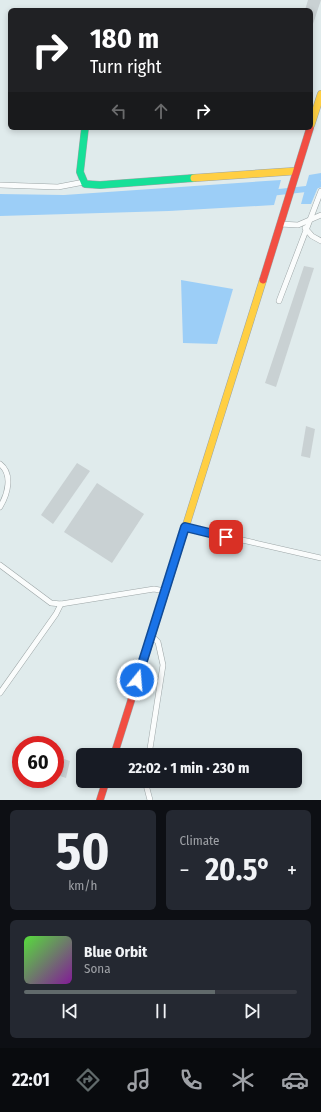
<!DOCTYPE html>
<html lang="en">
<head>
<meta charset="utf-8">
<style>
  :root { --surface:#171b24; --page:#242831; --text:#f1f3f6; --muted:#9ea1a6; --line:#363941; --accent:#616a6b }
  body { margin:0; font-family:"Fira Sans Condensed",sans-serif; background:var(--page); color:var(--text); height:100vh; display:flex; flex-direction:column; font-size:15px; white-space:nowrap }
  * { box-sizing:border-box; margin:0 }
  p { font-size:13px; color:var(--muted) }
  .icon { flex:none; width:22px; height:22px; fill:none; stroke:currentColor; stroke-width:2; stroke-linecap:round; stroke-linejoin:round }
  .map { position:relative; height:800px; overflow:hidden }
  .side { display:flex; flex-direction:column; gap:10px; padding:10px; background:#0d0f14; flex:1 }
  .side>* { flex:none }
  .guide { position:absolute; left:8px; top:8px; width:305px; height:122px; border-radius:6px; box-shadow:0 2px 6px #0003; background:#202124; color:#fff; overflow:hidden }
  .speed { position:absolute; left:12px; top:736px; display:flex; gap:8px; font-size:20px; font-weight:700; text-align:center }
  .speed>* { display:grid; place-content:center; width:52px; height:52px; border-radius:50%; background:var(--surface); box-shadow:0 2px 6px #0003; line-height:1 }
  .speed .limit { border:6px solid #d22; background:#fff; color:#111 }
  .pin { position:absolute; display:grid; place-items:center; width:34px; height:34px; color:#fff; margin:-17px; border-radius:8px; box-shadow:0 2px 6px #0006 }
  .me { position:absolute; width:44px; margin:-22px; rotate:17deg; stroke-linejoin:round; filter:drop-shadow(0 0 3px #0008) }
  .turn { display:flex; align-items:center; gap:14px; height:84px; padding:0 16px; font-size:18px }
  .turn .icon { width:52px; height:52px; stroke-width:2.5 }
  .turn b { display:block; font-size:28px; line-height:34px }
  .lanes { display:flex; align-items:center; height:38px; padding:0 16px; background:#0003; justify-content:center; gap:20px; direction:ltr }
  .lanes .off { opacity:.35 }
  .big { font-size:30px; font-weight:700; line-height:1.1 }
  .side .tile { flex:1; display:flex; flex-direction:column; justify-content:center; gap:6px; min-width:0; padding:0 14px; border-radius:6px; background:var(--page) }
  .side .dial { align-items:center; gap:0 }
  .dial b { font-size:52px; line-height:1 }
  .song { display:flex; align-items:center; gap:12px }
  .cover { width:48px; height:48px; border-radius:6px; background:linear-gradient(135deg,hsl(110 70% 55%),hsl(290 70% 35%)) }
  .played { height:4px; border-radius:2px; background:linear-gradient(90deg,var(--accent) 70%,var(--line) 70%) }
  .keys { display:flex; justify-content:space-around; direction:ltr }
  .heat { display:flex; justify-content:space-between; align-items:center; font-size:22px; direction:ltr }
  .side .tiles { flex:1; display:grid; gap:10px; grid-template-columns:1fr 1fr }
  .tile:last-child { grid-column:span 2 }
  .trip { position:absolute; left:76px; top:748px; width:226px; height:40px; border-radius:6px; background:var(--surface); box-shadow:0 2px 6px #0003; font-weight:700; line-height:40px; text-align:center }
  .dock { display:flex; height:64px; justify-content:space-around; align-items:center; background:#090b0e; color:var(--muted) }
  .dock .icon { width:28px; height:28px }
  .dock .selected { color:var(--accent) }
  .dock b { font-size:18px; color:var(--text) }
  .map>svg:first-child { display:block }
</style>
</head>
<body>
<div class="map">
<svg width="321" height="800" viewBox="0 0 321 800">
  <rect width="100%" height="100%" fill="#e0ebec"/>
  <g fill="#9ccef7">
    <path d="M321,173v7l-10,24h-10l8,-29z"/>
    <path d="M281,180l-7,25 -105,6 -169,5v-22l64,1z"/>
    <path d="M181,280l52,9 -16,55 -34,-1z"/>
  </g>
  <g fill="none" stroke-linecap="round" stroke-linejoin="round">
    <path stroke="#9ccef7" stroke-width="6" d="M270,193l36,-4 15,-5"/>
  </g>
  <g fill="#c9d1d3">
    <path d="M308,0h13l-9,27 -1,-17h-6z"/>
    <path d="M304,266l10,2 -38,119 -11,-4z"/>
    <path d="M306,426l9,3 -5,29 -9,-2z"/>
    <path d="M77,463l13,8 -37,53 -12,-9z"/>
    <path d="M97,483l47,31 -32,49 -48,-31z"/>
    <path d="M64,759l6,2 -4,17 -6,-2z"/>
  </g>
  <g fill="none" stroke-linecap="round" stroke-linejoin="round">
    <g stroke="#9ca5a6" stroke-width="6">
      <g id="street">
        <path d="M0,185l58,2 26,-5"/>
        <path d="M280,224l18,1 23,-10"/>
        <path d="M305,228l7,8 9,5"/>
        <path d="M279,301l42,-110"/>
        <path d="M0,464c13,10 8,30 0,43"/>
        <path d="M185,527l136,31"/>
        <path d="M0,565l51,38 10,1 93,-15 11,2"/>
        <path d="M0,693l56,-79 5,-10"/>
        <path d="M149,755l14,-90 -5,-23 -7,-7"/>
        <path d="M145,781l5,19"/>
      </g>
    </g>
    <g stroke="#9ca5a6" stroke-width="8">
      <path id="fast" d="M85,128l-5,44 5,12 15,1 94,-7"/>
    </g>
    <g stroke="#9ca5a6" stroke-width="8">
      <g id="slow">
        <path d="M311,125l10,-31"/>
        <path d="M194,178l102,-7"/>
        <path d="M163,599l100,-319"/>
      </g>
    </g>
    <g stroke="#9ca5a6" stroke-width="8">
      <g id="jam">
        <path d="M263,280l47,-152"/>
        <path d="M114,755l49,-156"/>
        <path d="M100,800l6,-19"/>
      </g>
    </g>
    <use href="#street" stroke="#fafcfc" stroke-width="5"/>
    <use href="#fast" stroke="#16e098" stroke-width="7"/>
    <use href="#slow" stroke="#ffcf43" stroke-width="7"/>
    <use href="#jam" stroke="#f24e42" stroke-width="7"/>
  </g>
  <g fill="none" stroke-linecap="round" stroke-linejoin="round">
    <g stroke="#114b97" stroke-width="10">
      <path id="route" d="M137,680l48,-153 41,10"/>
    </g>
    <use href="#route" stroke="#1a73e8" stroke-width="7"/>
  </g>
</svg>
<div class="speed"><div class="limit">60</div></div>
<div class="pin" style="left:226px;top:537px;background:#d93025"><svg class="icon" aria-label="arrive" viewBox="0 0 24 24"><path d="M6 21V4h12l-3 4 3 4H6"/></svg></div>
<svg class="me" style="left:137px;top:680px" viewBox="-20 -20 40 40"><circle r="17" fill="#1a73e8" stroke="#fff" stroke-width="3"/><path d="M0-11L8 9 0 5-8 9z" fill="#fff"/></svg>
<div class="trip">22:02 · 1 min · 230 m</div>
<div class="guide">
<div class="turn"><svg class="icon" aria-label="right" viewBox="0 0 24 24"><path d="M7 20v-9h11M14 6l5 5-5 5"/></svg><div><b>180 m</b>Turn right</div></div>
<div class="lanes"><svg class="icon off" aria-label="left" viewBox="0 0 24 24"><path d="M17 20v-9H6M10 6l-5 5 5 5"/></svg><svg class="icon off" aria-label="ahead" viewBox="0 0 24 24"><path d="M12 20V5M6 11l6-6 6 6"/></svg><svg class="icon" aria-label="right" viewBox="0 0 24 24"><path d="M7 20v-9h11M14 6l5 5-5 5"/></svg></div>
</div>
</div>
<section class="side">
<div class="tiles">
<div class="tile dial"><b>50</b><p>km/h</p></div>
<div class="tile"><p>Climate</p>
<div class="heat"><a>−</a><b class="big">20.5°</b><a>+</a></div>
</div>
<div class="tile">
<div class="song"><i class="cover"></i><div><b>Blue Orbit</b><p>Sona</p></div></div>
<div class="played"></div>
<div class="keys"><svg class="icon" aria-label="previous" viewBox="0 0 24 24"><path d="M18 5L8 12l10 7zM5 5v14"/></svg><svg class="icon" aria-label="pause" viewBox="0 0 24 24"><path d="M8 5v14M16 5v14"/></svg><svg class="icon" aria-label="next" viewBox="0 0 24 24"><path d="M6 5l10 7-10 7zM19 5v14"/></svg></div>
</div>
</div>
</section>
<nav class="dock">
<b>22:01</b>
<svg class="icon selected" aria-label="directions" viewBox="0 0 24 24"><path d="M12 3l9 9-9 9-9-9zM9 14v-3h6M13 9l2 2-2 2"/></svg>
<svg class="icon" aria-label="music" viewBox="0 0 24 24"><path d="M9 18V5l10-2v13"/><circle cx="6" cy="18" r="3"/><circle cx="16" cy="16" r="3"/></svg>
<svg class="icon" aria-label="phone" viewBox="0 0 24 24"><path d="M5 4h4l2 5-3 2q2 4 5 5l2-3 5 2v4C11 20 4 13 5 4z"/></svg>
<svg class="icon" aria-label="climate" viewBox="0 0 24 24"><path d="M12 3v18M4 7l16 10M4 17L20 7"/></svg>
<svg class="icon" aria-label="car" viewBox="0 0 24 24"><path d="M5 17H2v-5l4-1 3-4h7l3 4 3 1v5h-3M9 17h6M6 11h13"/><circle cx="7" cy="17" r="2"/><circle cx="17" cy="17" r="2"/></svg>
</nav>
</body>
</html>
